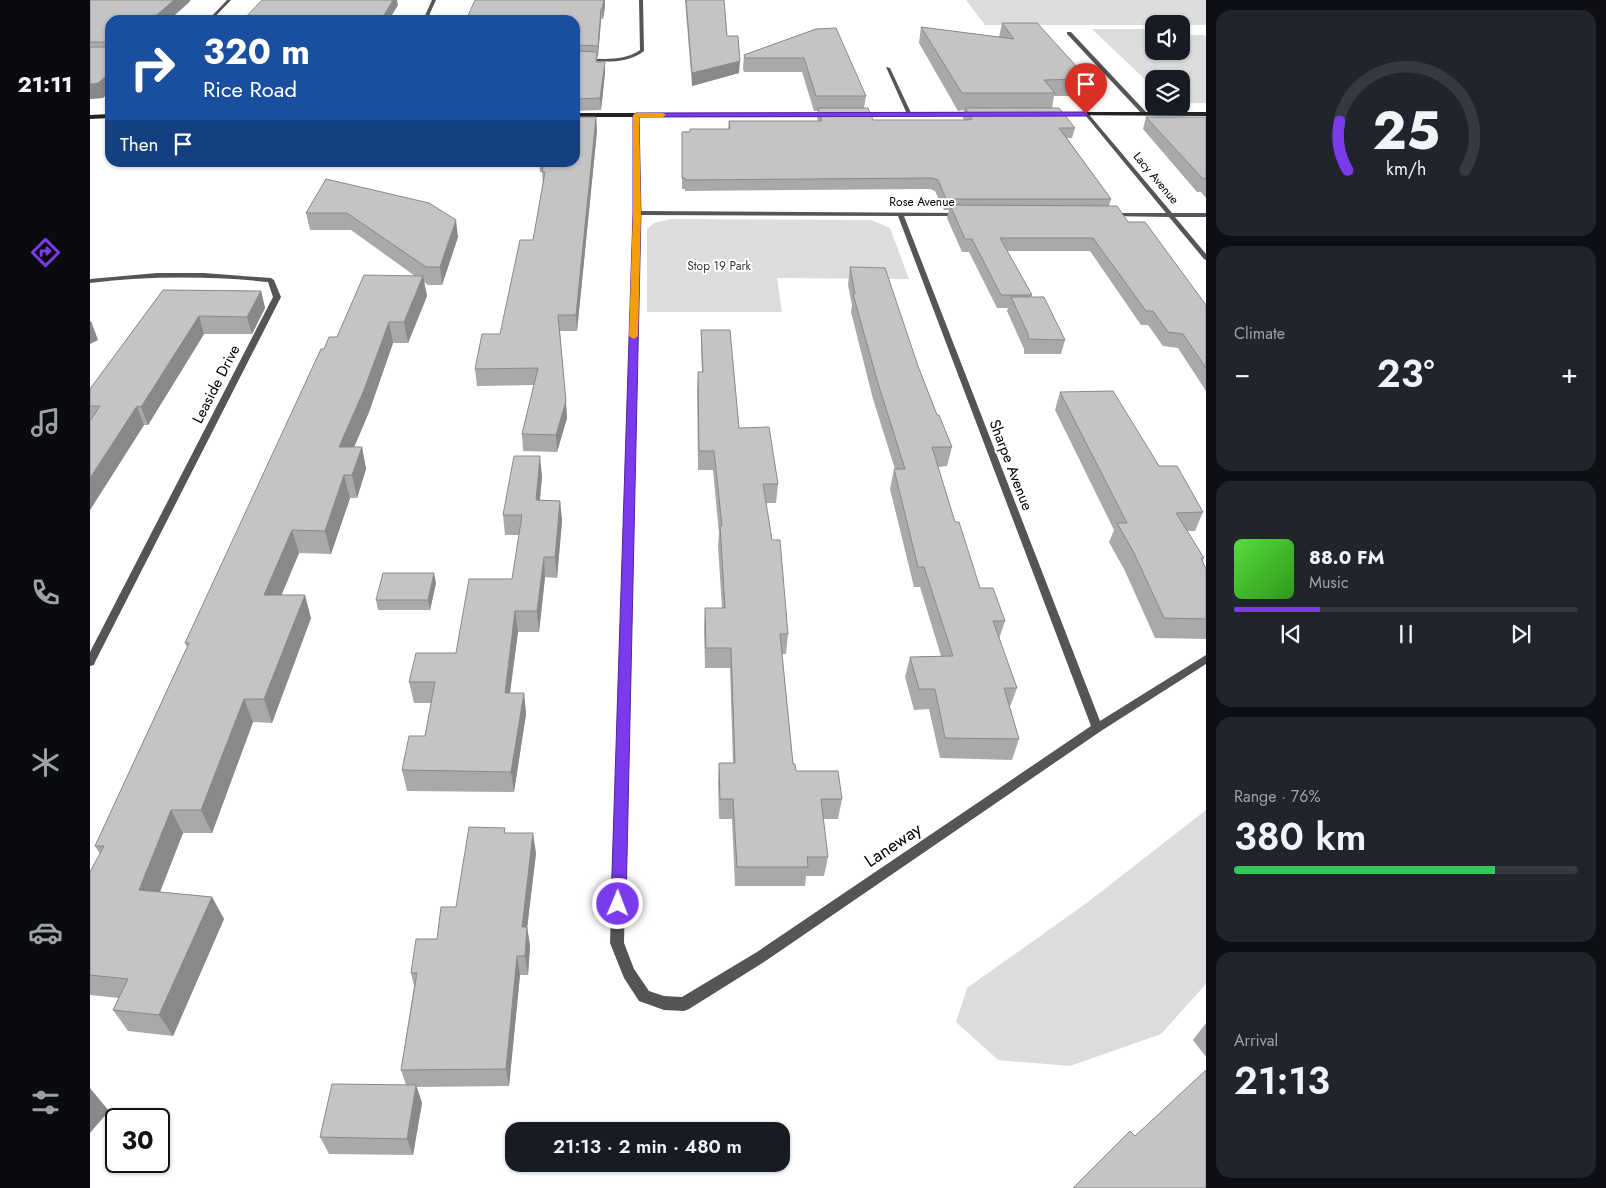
<!DOCTYPE html>
<html lang="en">
<head>
<meta charset="utf-8">
<style>
  :root { --surface:#171b24; --page:#20242c; --text:#f1f3f6; --muted:#9ea1a6; --line:#363941; --accent:#7c3aed }
  body { margin:0; font-family:Jost,sans-serif; background:var(--page); color:var(--text); height:100vh; display:flex; flex-direction:column; font-size:19px; white-space:nowrap }
  * { box-sizing:border-box; margin:0 }
  p { font-size:16px; color:var(--muted) }
  .icon { flex:none; width:28px; height:28px; fill:none; stroke:currentColor; stroke-width:2; stroke-linecap:round; stroke-linejoin:round }
  .map { position:relative; flex:1; overflow:hidden }
  .details { display:flex; flex-direction:column; gap:10px; padding:10px; background:#0d0f14; width:400px }
  .details>* { flex:none }
  .guide { position:absolute; left:15px; top:15px; width:475px; height:152px; border-radius:15px; box-shadow:0 1px 4px #0004; background:#1a4fa0; color:#fff; overflow:hidden }
  .controls { position:absolute; left:1055px; top:15px; display:grid; gap:10px }
  .controls a { display:grid; place-items:center; width:45px; height:45px; border-radius:10px; background:var(--surface); box-shadow:0 1px 4px #0004; font-size:25px }
  .speed { position:absolute; left:15px; top:1108px; display:flex; gap:10px; font-size:25px; font-weight:700; text-align:center }
  .speed>* { display:grid; place-content:center; width:65px; height:65px; border-radius:50%; background:var(--surface); box-shadow:0 1px 4px #0004; line-height:1 }
  .speed .limit { border:2px solid #111; border-radius:8px; background:#fff; color:#111 }
  .pin { position:absolute; display:grid; place-items:center; width:42px; height:42px; color:#fff; margin:-51px -21px; border-radius:50% 50% 50% 0; rotate:-45deg; box-shadow:0 0 5px #0007 }
  .pin .icon { rotate:45deg }
  .me { position:absolute; width:55px; margin:-28px; rotate:1deg; stroke-linejoin:round; filter:drop-shadow(0 0 4px #0008) }
  .turn { display:flex; align-items:center; gap:18px; height:105px; padding:0 15px; font-size:22px }
  .turn .icon { width:65px; height:65px; stroke-width:2.5 }
  .turn b { display:block; font-size:35px; line-height:42px }
  .then { display:flex; align-items:center; height:48px; padding:0 15px; background:#0003; gap:10px; font-size:19px }
  .big { font-size:38px; font-weight:600; line-height:1.1 }
  .details .widget { flex:1; display:flex; flex-direction:column; justify-content:center; gap:8px; min-width:0; padding:0 18px; border-radius:15px; background:var(--page) }
  .details .dial { align-items:center; gap:0 }
  .dial svg { height:130px; overflow:visible; fill:none; stroke:var(--line); stroke-width:7; stroke-linecap:round; text-anchor:middle }
  .dial text { fill:var(--text); stroke:none }
  .song { display:flex; align-items:center; gap:15px }
  .cover { width:60px; height:60px; border-radius:8px; background:linear-gradient(135deg,hsl(110 70% 55%),hsl(110 70% 35%)) }
  .played { height:5px; border-radius:2px; background:linear-gradient(90deg,var(--accent) 25%,var(--line) 25%) }
  .keys { display:flex; justify-content:space-around; direction:ltr }
  .heat { display:flex; justify-content:space-between; align-items:center; font-size:28px; direction:ltr }
  .charge { height:8px; border-radius:4px; background:linear-gradient(90deg,#34c759 76%,var(--line) 0) }
  .trip { position:absolute; left:415px; top:1122px; width:285px; height:50px; border-radius:15px; background:var(--surface); box-shadow:0 1px 4px #0004; font-weight:600; line-height:50px; text-align:center }
  main { display:flex; flex:1; min-height:0 }
  .dock { display:flex; flex-direction:column; width:90px; justify-content:space-around; align-items:center; background:#090b0e; color:var(--muted) }
  .dock .icon { width:35px; height:35px }
  .dock .current { color:var(--accent) }
  .dock b { font-size:22px; color:var(--text) }
  .map>svg:first-child { display:block }
</style>
</head>
<body>
<main>
<nav class="dock">
<b>21:11</b>
<svg class="icon current" aria-label="directions" viewBox="0 0 24 24"><path d="M12 3l9 9-9 9-9-9zM9 14v-3h6M13 9l2 2-2 2"/></svg>
<svg class="icon" aria-label="music" viewBox="0 0 24 24"><path d="M9 18V5l10-2v13"/><circle cx="6" cy="18" r="3"/><circle cx="16" cy="16" r="3"/></svg>
<svg class="icon" aria-label="phone" viewBox="0 0 24 24"><path d="M5 4h4l2 5-3 2q2 4 5 5l2-3 5 2v4C11 20 4 13 5 4z"/></svg>
<svg class="icon" aria-label="climate" viewBox="0 0 24 24"><path d="M12 3v18M4 7l16 10M4 17L20 7"/></svg>
<svg class="icon" aria-label="car" viewBox="0 0 24 24"><path d="M5 17H2v-5l4-1 3-4h7l3 4 3 1v5h-3M9 17h6M6 11h13"/><circle cx="7" cy="17" r="2"/><circle cx="17" cy="17" r="2"/></svg>
<svg class="icon" aria-label="filters" viewBox="0 0 24 24"><path d="M4 7h16M4 17h16"/><circle cx="9" cy="7" r="2"/><circle cx="15" cy="17" r="2"/></svg>
</nav>
<div class="map">
<svg width="1116" height="1188" viewBox="0 0 1116 1188">
  <rect width="100%" height="100%" fill="#fff"/>
  <g fill="#dcdcdc">
    <path d="M876,0h240v25h-221z"/>
    <path d="M1002,29h62v22h27v-22l8,6h17l-2,1 2,1v66h-25v-24h-27v9z"/>
    <path d="M581,219l200,1 19,8 19,51 -132,-1 5,34h-135v-83l7,-6z"/>
    <path d="M1116,810v174l-45,50 -91,32 -72,-6 -42,-38 11,-34 121,-86z"/>
  </g>
  <g fill="none" stroke-linecap="round" stroke-linejoin="round">
    <path fill="#555" fill-rule="evenodd" d="M977,32h4l76,81v2h-4l-76,-81z"/>
    <g fill="#555" fill-rule="evenodd">
      <path d="M137,0h4l-19,20h-4z"/>
      <path d="M342,0h4l-9,20h-4z"/>
      <path d="M549,0h4l1,51c-19,15 -47,10 -69,9v-2c21,0 47,5 65,-8z"/>
      <path d="M796,67l4,1 22,47 -5,-1z"/>
      <path d="M997,112l85,101h34v4h-31l31,37v6l-2,-1 -35,-42 -61,-1v-2l2,-1h56l-81,-98 -1,-1z"/>
      <path d="M546,113l3,2 1,96 323,2 1,1 -3,2h-57l196,505 106,-66v9l-105,67 -334,229 -78,49 -5,2 -20,-1 -25,-9 -15,-23 -14,-35 24,-730 -1,-98zM550,215l258,1 193,510 -334,226 -75,45 -18,-1 -15,-5 -15,-22 -10,-26z"/>
      <path d="M67,273h47l67,5 3,2 7,17 -186,365 -1,3 -4,1v-14l183,-355 -5,-15c-59,-6 -119,-6 -178,1v-4z"/>
    </g>
    <g fill="#222" fill-rule="evenodd">
      <path d="M770,112h118l3,2 -3,2 -120,-1 -1,-1z"/>
      <path d="M962,112h154v4l-156,-1 -1,-1z"/>
      <path d="M485,113h255l3,2 -3,2h-255z"/>
      <path d="M20,114v4l-20,1v-4z"/>
    </g>
  </g>
  <g fill="#a9a9a9">
    <path d="M0,0l100,2 -21,18h-59v71l-7,7 -13,1z"/>
    <path d="M595,0h39l3,36 12,37 -47,13z"/>
    <path d="M515,6l-2,13h-2l-3,38h-1v5l8,11 -4,37 -26,1v-91z"/>
    <path d="M912,23l86,56 -5,17h-29l-2,12 23,20 -3,10h-5l44,61 -2,7 19,16 78,83v86l-28,-43 -15,-2 -15,-21h-7l-51,-74h-83l25,44 -1,2 34,43 -4,14h-37v-5l-17,-38 1,-3h-11l-28,-56h-7l-15,-34 2,-8h-5l-9,-19 -5,-2 -245,2v-2h-3v-57l46,-3 1,-8h89l-1,-3 1,-7h-4l-12,-39h-58l-1,-3 1,-14 72,-26 50,67 -2,12 9,12h91l-1,-2 1,-8 -6,1 -39,-68 2,-16 78,10z"/>
    <path d="M506,117l1,14 -20,200h-17l7,87 -10,34 -34,-1 -1,-17 12,-49 -57,1 -2,-17 25,-35 33,-94 10,-56 -1,-12h-2l-1,-10h36z"/>
    <path d="M1056,117h60v81l-5,-6h-4l-54,-63z"/>
    <path d="M236,179l132,58 -16,48h-14l-4,-3 3,14 -19,47h-15l-24,69 -15,35h8l4,22 -9,29h-7l-19,56 -32,-1 -18,42 30,23 -39,105 -19,-1 -41,111h-29l-23,59 52,5 12,22 -51,117 -45,-5 -15,-21 6,-12 -29,-3v-123l10,-18 -5,-8 92,-199 -2,-4 139,-294 13,-12 78,-61 -64,-46h-41l-4,-17z"/>
    <path d="M760,267l68,99 19,49 15,32 -5,19 -9,1 17,55 25,66 25,33 -6,18 18,49 -7,19 9,32 -7,21 -72,-2 -11,-49 -15,1 -9,-33 5,-20 31,-1 -21,-69h-6l-24,-98 4,-20h1l-22,-70 -22,-87 1,-7 -4,-20z"/>
    <path d="M73,290l98,1 4,17 -13,26h-48l-56,91h-4l-54,85v-121z"/>
    <path d="M611,330l38,98 39,56 -2,19h-10l22,131 -2,20h-4l11,110 3,7 46,28 -4,20h-15l5,38 -4,19h-18l-1,10h-70l-3,-67h-13l-1,-36 1,-20h14l-3,-95h-25l-1,-40 1,-20h17l-4,-62 1,-13 -6,-63h-15l-1,-79 1,-19h4l-1,-24z"/>
    <path d="M970,392l99,74 44,46 -8,19h-8l17,27 -2,4 4,7v70l-51,-1 -30,-67 -16,-29 5,-12 -59,-120z"/>
    <path d="M452,476l-2,24 20,1 2,20 -5,57 -12,-1 -6,55h-21l-8,61h14l2,21 -12,78 -107,-1 -5,-21 23,-34 6,-33h-17l-5,-21 47,-29 56,-74 7,-44h-14l-2,-20z"/>
    <path d="M346,583l-6,27h-52l-2,-10z"/>
    <path d="M415,828v5l31,20 -9,74 3,19 -2,29h-8l-11,111 -92,1 5,16 -9,52 -84,-1 -9,-17 86,-52 -5,-15 13,-84 -3,-13 26,-34 19,-32z"/>
    <path d="M1116,1023v34l-13,-17z"/>
  </g>
  <g fill="#898989">
    <path d="M84,0h17l-22,20h-18z"/>
    <path d="M303,0h4l1,5 -9,15h-8z"/>
    <path d="M514,0h1v6l-2,13 -1,-10z"/>
    <path d="M511,9v10l-3,38v-11z"/>
    <path d="M650,61l-1,12 -47,13v-13z"/>
    <path d="M515,62v11l-4,37 -1,-12z"/>
    <path d="M20,73v18l-7,7 -13,1v-15z"/>
    <path d="M506,117l1,14 -20,200 -1,-16z"/>
    <path d="M366,220l2,17 -16,48 -2,-18z"/>
    <path d="M333,276l4,20 -19,47 -4,-21z"/>
    <path d="M171,291l4,17 -13,26 -5,-17z"/>
    <path d="M109,316l5,18 -56,91 -7,-18z"/>
    <path d="M1,321l7,19 -8,4v-22z"/>
    <path d="M299,322l4,21 -24,69 -24,57 -6,-22z"/>
    <path d="M476,401l1,17 -10,34 -1,-17z"/>
    <path d="M47,406l7,19 -54,85v-32z"/>
    <path d="M272,447l4,22 -9,29 -5,-23z"/>
    <path d="M450,456l2,20 -4,45 -2,-21z"/>
    <path d="M254,475l6,23 -19,56 -6,-23z"/>
    <path d="M470,501l2,20 -5,57 -2,-21z"/>
    <path d="M202,530l7,23 -27,65 -8,-23z"/>
    <path d="M454,557l1,20 -6,55 -2,-21z"/>
    <path d="M344,573l2,10 -6,27 -2,-10z"/>
    <path d="M215,595l6,23 -39,105 -8,-24z"/>
    <path d="M425,611l3,21 -11,82 -2,-21z"/>
    <path d="M434,693l2,21 -12,78 -3,-20z"/>
    <path d="M154,699l9,23 -41,111 -11,-23z"/>
    <path d="M81,810l12,23 -31,79 -13,-22z"/>
    <path d="M443,833l3,20 -11,93 -3,-19z"/>
    <path d="M122,897l12,22 -51,117 -14,-21z"/>
    <path d="M437,927l3,19 -2,29 -3,-19z"/>
    <path d="M427,956l3,19 -11,111 -3,-17z"/>
    <path d="M326,1085l6,18 -9,52 -6,-16z"/>
    <path d="M0,1088l19,23 -19,22z"/>
  </g>
  <g fill="#c4c4c4" stroke="#898989">
    <path d="M0,0h84l-23,20h-41v53l-12,10 -8,1v-37h16l2,-2 -2,-3h-16z"/>
    <path d="M172,0h131l-12,20h-138z"/>
    <path d="M385,0h129l-2,9h-1l-3,37 -23,-1v-25h-109z"/>
    <path d="M596,0h38l3,36h11l2,25 -48,12z"/>
    <path d="M912,23h35l51,56 -44,1 11,13h-93l-41,-66 93,12z"/>
    <path d="M746,28l30,68h-50l-12,-38h-59l-1,-3 72,-26z"/>
    <path d="M485,51l22,1 -1,10h9l-5,36 -25,1z"/>
    <path d="M728,108h50l5,12h95l4,-1 -7,-11h94l16,20h-16l52,71h-165l-8,-19 -6,-2 -247,2v-2h-3v-46h8v-3h40l-1,-8h93z"/>
    <path d="M485,117h21l-20,198h-18l8,86 -10,34 -34,-1 16,-66 -63,1 7,-35h18l20,-94h13l12,-68h-3l2,-10h31z"/>
    <path d="M1056,117h60v62l-4,-1z"/>
    <path d="M236,179l103,24 27,17 -16,47h-14l-79,-54h-41z"/>
    <path d="M860,205l167,1 11,16h17l61,83v63l-23,-34 -15,-2 -15,-21h-7l-53,-73h-93l32,57h-31l-29,-56h-7z"/>
    <path d="M760,267l35,1 33,98 19,49h2l13,32h-20l23,75h4l21,66h13l12,33h-12l24,67h-13l15,51 -74,-1 -10,-49h-16l-9,-32 43,-1 -29,-89h-6l-24,-98h11l-28,-89 -24,-86h2z"/>
    <path d="M274,275l59,1 -19,46h-15l-25,68 -25,57h23l-10,28h-8l-19,56 -33,-1 -28,65h41l-41,104h-20l-43,111h-30l-32,80 73,7 -53,118 -46,-5 15,-31 -38,-4v-103l14,-26h-9l94,-203h-4l136,-294h3l5,-12h8z"/>
    <path d="M73,290l98,1 -14,26 -48,-1 -58,91 -4,-1 -47,72v-57l10,-15h-10v-17z"/>
    <path d="M921,297h33l21,43 -37,-1v-5z"/>
    <path d="M611,330h29l9,98 30,-1 9,57h-15l9,56h8l8,94h-8l13,130h2l1,7h42l4,28h-21l7,58h-21l1,10h-71l-4,-68h-13l-1,-36h16l-4,-115h-25l-1,-40h20l-5,-82h2l-8,-75h-15l-1,-79h5z"/>
    <path d="M1023,391l46,75h18l26,46 -27,1 28,45h-3l5,11v50l-42,-1 -31,-67 -16,-28h10l-67,-131z"/>
    <path d="M424,456h26l-4,44 24,1 -5,56h-11l-7,54h-22l-10,82h19l-13,79 -109,-2 7,-34h16l10,-54h-26l7,-29h40l13,-74h43l10,-64h-19z"/>
    <path d="M293,573h51l-6,27h-52z"/>
    <path d="M379,827l36,1 -1,5h29l-11,94h5l-2,29h-8l-11,113 -105,1 16,-97h-6l5,-34h21l4,-32h15z"/>
    <path d="M1116,1070v118h-133l57,-57 5,5z"/>
    <path d="M242,1084l84,1 -9,54 -87,-2z"/>
  </g>
  <path fill="#7c3aed" stroke="#51269a" d="M996,112l3,4 -450,1 2,96 -15,691 -3,4 -5,2 -5,-2 -2,-4 22,-691v-98l3,-2z"/>
  <path fill="#f59e0b" d="M546,113h27l3,2 -3,2h-24l2,96 -3,123 -4,3 -5,-3 4,-123v-98z"/>
  <g text-anchor="middle" dominant-baseline="central" stroke-width="4" stroke-linejoin="round" paint-order="stroke">
    <g font-size="12" fill="#000" stroke="#fff">
      <text transform="translate(1066 178) rotate(50)">Lacy Avenue</text>
      <text x="832" y="202">Rose Avenue</text>
    </g>
    <g font-size="12" fill="#333" stroke="#fff">
      <text x="629" y="266">Stop 19 Park</text>
    </g>
    <g font-size="15" fill="#000" stroke="#fff">
      <text transform="translate(126 384) rotate(-63)">Leaside Drive</text>
      <text transform="translate(921 465) rotate(69)">Sharpe Avenue</text>
    </g>
    <g font-size="18" fill="#000" stroke="#fff">
      <text transform="translate(803 845) rotate(-34)">Laneway</text>
    </g>
  </g>
</svg>
<div class="controls">
<a><svg class="icon" aria-label="sound" viewBox="0 0 24 24"><path d="M4 9h4l5-4v14l-5-4H4zM17 9q2 3 0 6"/></svg></a>
<a><svg class="icon" aria-label="layers" viewBox="0 0 24 24"><path d="M12 4l9 5-9 5-9-5zM3 14l9 5 9-5"/></svg></a>
</div>
<div class="speed"><div class="limit">30</div></div>
<div class="pin" style="left:996px;top:114px;background:#d93025"><svg class="icon" aria-label="arrive" viewBox="0 0 24 24"><path d="M6 21V4h12l-3 4 3 4H6"/></svg></div>
<svg class="me" style="left:528px;top:904px" viewBox="-20 -20 40 40"><circle r="17" fill="#7c3aed" stroke="#fff" stroke-width="3"/><path d="M0-11L8 9 0 5-8 9z" fill="#fff"/></svg>
<div class="trip">21:13 · 2 min · 480 m</div>
<div class="guide">
<div class="turn"><svg class="icon" aria-label="right" viewBox="0 0 24 24"><path d="M7 20v-9h11M14 6l5 5-5 5"/></svg><div><b>320 m</b>Rice Road</div></div>
<div class="then">Then<svg class="icon" aria-label="arrive" viewBox="0 0 24 24"><path d="M6 21V4h12l-3 4 3 4H6"/></svg></div>
</div>
</div>
<section class="details">
<div class="widget dial"><svg viewBox="0 0 100 80">
<path d="M14 69A42 42 0 1 1 86 69"/>
<path d="M14 69A42 42 0 0 1 9 39" stroke="#7c3aed"/>
<text x="50" y="56" font-size="32" font-weight="700">25</text>
<text x="50" y="72" font-size="11">km/h</text>
</svg></div>
<div class="widget"><p>Climate</p>
<div class="heat"><a>−</a><b class="big">23°</b><a>+</a></div>
</div>
<div class="widget">
<div class="song"><i class="cover"></i><div><b>88.0 FM</b><p>Music</p></div></div>
<div class="played"></div>
<div class="keys"><svg class="icon" aria-label="previous" viewBox="0 0 24 24"><path d="M18 5L8 12l10 7zM5 5v14"/></svg><svg class="icon" aria-label="pause" viewBox="0 0 24 24"><path d="M8 5v14M16 5v14"/></svg><svg class="icon" aria-label="next" viewBox="0 0 24 24"><path d="M6 5l10 7-10 7zM19 5v14"/></svg></div>
</div>
<div class="widget"><p>Range · 76%</p><b class="big">380 km</b><div class="charge"></div></div>
<div class="widget"><p>Arrival</p><b class="big">21:13</b></div>
</section>
</main>
</body>
</html>
